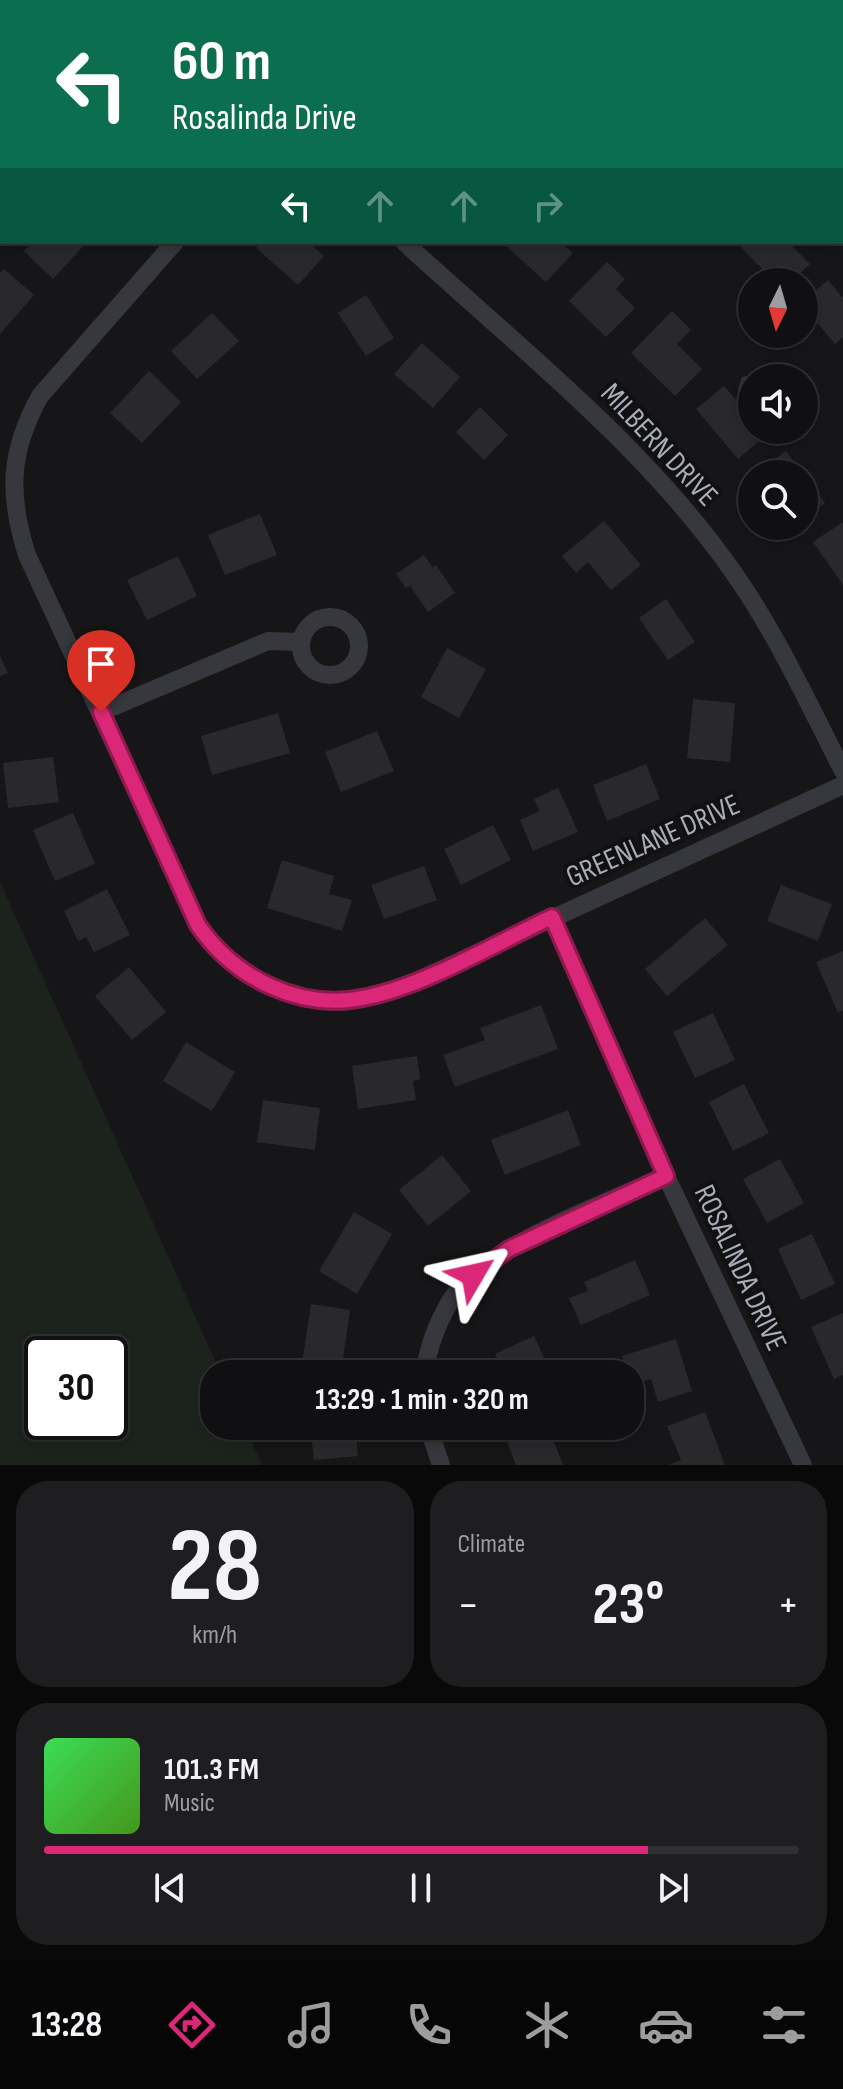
<!DOCTYPE html>
<html lang="en">
<head>
<meta charset="utf-8">
<style>
  :root { --surface:#101012; --page:#1e1e20; --text:#f1f3f6; --muted:#9c9d9f; --line:#303032; --accent:#db2777 }
  body { margin:0; font-family:"Sofia Sans Condensed",sans-serif; background:var(--page); color:var(--text); height:100vh; display:flex; flex-direction:column; font-size:30px; white-space:nowrap }
  * { box-sizing:border-box; margin:0 }
  p { font-size:26px; color:var(--muted) }
  .icon { flex:none; width:44px; height:44px; fill:none; stroke:currentColor; stroke-width:2; stroke-linecap:round; stroke-linejoin:round }
  .map { position:relative; height:1465px; overflow:hidden }
  .sheet { display:flex; flex-direction:column; gap:16px; padding:16px; background:#09090a; flex:1 }
  .sheet>* { flex:none }
  .hud { position:absolute; left:0px; top:0px; width:844px; height:244px; box-shadow:0 4px 12px #0003,0 0 0 2px var(--line); background:#0b6e4f; color:#fff; overflow:hidden }
  .needle { width:52px; rotate:185deg }
  .fabs { position:absolute; left:738px; top:268px; display:grid; gap:16px }
  .fabs a { display:grid; place-items:center; width:80px; height:80px; border-radius:50%; background:var(--surface); box-shadow:0 4px 12px #0003,0 0 0 2px var(--line); font-size:40px }
  .speed { position:absolute; left:24px; top:1336px; display:flex; gap:16px; font-size:40px; font-weight:700; text-align:center }
  .speed>* { display:grid; place-content:center; width:104px; height:104px; border-radius:50%; background:var(--surface); box-shadow:0 4px 12px #0003,0 0 0 2px var(--line); line-height:1 }
  .speed .limit { border:4px solid #111; border-radius:12px; background:#fff; color:#111 }
  .pin { position:absolute; display:grid; place-items:center; width:68px; height:68px; color:#fff; margin:-82px -34px; border-radius:50% 50% 50% 0; rotate:-45deg; box-shadow:0 0 8px #0007 }
  .pin .icon { rotate:45deg }
  .me { position:absolute; width:88px; margin:-44px; rotate:54deg; stroke-linejoin:round; filter:drop-shadow(0 0 6px #0008) }
  .turn { display:flex; align-items:center; gap:28px; height:168px; padding:0 40px; font-size:36px }
  .turn .icon { width:104px; height:104px; stroke-width:2.5 }
  .turn b { display:block; font-size:56px; line-height:68px }
  .lanes { display:flex; align-items:center; height:76px; padding:0 40px; background:#0003; justify-content:center; gap:40px; direction:ltr }
  .lanes .off { opacity:.35 }
  .big { font-size:60px; font-weight:700; line-height:1.1 }
  .sheet .tile { flex:1; display:flex; flex-direction:column; justify-content:center; gap:12px; min-width:0; padding:0 28px; border-radius:32px; background:var(--page) }
  .sheet .dial { align-items:center; gap:0 }
  .dial b { font-size:104px; line-height:1 }
  .song { display:flex; align-items:center; gap:24px }
  .cover { width:96px; height:96px; border-radius:12px; background:linear-gradient(135deg,hsl(130 70% 55%),hsl(100 70% 35%)) }
  .played { height:8px; border-radius:4px; background:linear-gradient(90deg,var(--accent) 80%,var(--line) 80%) }
  .keys { display:flex; justify-content:space-around; direction:ltr }
  .heat { display:flex; justify-content:space-between; align-items:center; font-size:44px; direction:ltr }
  .sheet .tiles { flex:1; display:grid; gap:16px; grid-template-columns:1fr 1fr }
  .tile:last-child { grid-column:span 2 }
  .trip { position:absolute; left:200px; top:1360px; width:444px; height:80px; border-radius:32px; background:var(--surface); box-shadow:0 4px 12px #0003,0 0 0 2px var(--line); font-weight:700; line-height:80px; text-align:center }
  .tabs { display:flex; height:128px; justify-content:space-around; align-items:center; background:#060607; color:var(--muted) }
  .tabs .icon { width:56px; height:56px }
  .tabs .current { color:var(--accent) }
  .tabs b { font-size:36px; color:var(--text) }
  .map>svg:first-child { display:block }
</style>
</head>
<body>
<div class="map">
<svg width="843" height="1465" viewBox="0 0 843 1465">
  <rect width="100%" height="100%" fill="#161618"/>
  <path fill="#222225" d="M660,0h183v31l-1,-29z"/>
  <path fill="#1c231d" fill-rule="evenodd" d="M0,882l221,492h-7v52h31l17,39h-262zM42,1354h68v68h-68z"/>
  <path fill="#2c353c" d="M748,376l11,2h-7v34l-4,-6 2,-9 -9,-4 -3,-4 4,-12z"/>
  <g fill="#29292c">
    <path d="M33,242h54l-34,37 -29,-28z"/>
    <path d="M261,242h47l16,14 -26,29 -42,-37z"/>
    <path d="M508,242h52l13,11 -27,29 -41,-37z"/>
    <path d="M736,242h52l22,22 -19,18h-16z"/>
    <path d="M607,262l18,17 -9,10 19,19 -29,29 -37,-36z"/>
    <path d="M4,269l30,26 -34,39v-61z"/>
    <path d="M828,280l15,18v39l-8,7 -31,-37v-7z"/>
    <path d="M366,295l28,43 -28,18 -28,-43z"/>
    <path d="M672,311l19,19 -14,14 25,25 -27,27 -44,-43z"/>
    <path d="M212,313l27,28 -42,38 -26,-28z"/>
    <path d="M422,343l38,34 -27,31 -39,-34z"/>
    <path d="M149,371l32,31 -39,41 -32,-30z"/>
    <path d="M724,386l28,33v11h10l4,5 -28,24 -42,-50z"/>
    <path d="M480,407l28,28 -24,25 -28,-28z"/>
    <path d="M786,451l17,23h-48z"/>
    <path d="M804,475l21,28 -21,15z"/>
    <path d="M260,514l17,41 -52,20 -17,-40z"/>
    <path d="M604,521l37,44 -30,25 -23,-28 -12,11 -14,-17z"/>
    <path d="M843,522v63l-30,-43z"/>
    <path d="M424,555l9,13 3,-3 19,28 -27,19 -18,-26 -4,2 -10,-14z"/>
    <path d="M178,556l19,40 -50,24 -20,-40z"/>
    <path d="M666,599l29,43 -27,18 -29,-42z"/>
    <path d="M447,648l39,21 -27,49 -38,-21z"/>
    <path d="M0,656l8,17 -8,3z"/>
    <path d="M693,699l42,4 -5,59 -43,-4z"/>
    <path d="M278,713l12,40 -78,22 -11,-39z"/>
    <path d="M377,731l17,40 -53,21 -16,-40z"/>
    <path d="M53,757l6,45 -51,6 -5,-45z"/>
    <path d="M646,764l14,35 -53,22 -14,-36z"/>
    <path d="M558,788l20,44 -45,19 -13,-31 20,-9 -6,-12z"/>
    <path d="M73,813l22,51 -40,17 -22,-51z"/>
    <path d="M493,825l18,35 -50,25 -17,-36z"/>
    <path d="M282,860l52,16 -5,18 23,6 -10,31 -75,-23z"/>
    <path d="M424,866l13,34 -53,19 -13,-34z"/>
    <path d="M781,885l51,19 -14,37 -51,-20z"/>
    <path d="M107,889l23,46 -36,17 -8,-15 -8,4 -14,-30z"/>
    <path d="M705,918l23,27 -61,51 -22,-27z"/>
    <path d="M843,951v59l-5,3 -22,-51z"/>
    <path d="M129,967l37,45 -34,28 -37,-44z"/>
    <path d="M541,1005l17,44 -103,38 -12,-32 42,-15 -5,-12z"/>
    <path d="M713,1013l22,47 -40,18 -22,-46z"/>
    <path d="M186,1042l49,30 -23,39 -49,-30z"/>
    <path d="M417,1056l3,23 -7,2 3,19 -58,9 -6,-43z"/>
    <path d="M744,1084l25,49 -36,18 -24,-49z"/>
    <path d="M263,1100l57,8 -5,42 -58,-8z"/>
    <path d="M568,1110l13,35 -76,30 -14,-35z"/>
    <path d="M442,1155l29,36 -43,35 -29,-36z"/>
    <path d="M780,1159l24,44 -37,20 -24,-44z"/>
    <path d="M354,1212l38,22 -35,60 -38,-23z"/>
    <path d="M812,1234l23,50 -34,16 -23,-51z"/>
    <path d="M635,1260l15,35 -69,30 -12,-27 19,-7 -4,-9z"/>
    <path d="M311,1304l39,6 -9,64 -40,-4z"/>
    <path d="M843,1313v62l-9,4 -23,-52z"/>
    <path d="M534,1336l18,38h-47l-10,-20z"/>
    <path d="M676,1339l16,52 -34,11 -7,-23 -19,6 -10,-29z"/>
    <path d="M705,1412l20,53h-56l12,-5 -14,-34z"/>
    <path d="M310,1426h45l3,30 -44,4z"/>
    <path d="M525,1426h23l15,39h-47l-12,-31z"/>
  </g>
  <g fill="none" stroke-linecap="round" stroke-linejoin="round">
    <g stroke="#37383d" stroke-width="9">
      <path d="M750,0l2,2"/>
      <path d="M804,0l2,2"/>
      <path d="M817,2l1,-2"/>
    </g>
    <g stroke="#37383d" stroke-width="18">
      <path d="M390,2l2,-2"/>
      <path d="M175,242l-135,154c-31,56 -32,99 -13,159l171,370c28,42 72,69 123,76 34,5 71,-10 102,-23l420,-193"/>
      <path d="M404,242c113,104 238,201 327,327 45,63 77,134 112,202"/>
      <circle cx="330" cy="646" r="29"/>
      <path d="M101,712l167,-71 32,1"/>
      <path d="M552,917l114,259 137,289"/>
      <path d="M424,1374c4,-26 13,-51 27,-74 38,-57 153,-96 215,-124"/>
      <path d="M428,1426l13,39"/>
    </g>
    <g stroke="#45474d" stroke-width="26">
      <path d="M627,0l2,2"/>
      <path d="M842,194l1,1"/>
    </g>
  </g>
  <g fill="none" stroke-linecap="round" stroke-linejoin="round">
    <g stroke="#8e194d" stroke-width="20">
      <path id="route" d="M101,712l97,213c37,54 104,87 169,72 59,-12 129,-54 185,-80l114,259 -157,73 -36,26"/>
    </g>
    <use href="#route" stroke="#db2777" stroke-width="14"/>
  </g>
  <g text-anchor="middle" dominant-baseline="central" stroke-width="8" stroke-linejoin="round" paint-order="stroke">
    <g font-size="30" fill="#a8adb8" stroke="#111113">
      <text transform="translate(659 445) rotate(47)">MILBERN DRIVE</text>
      <text transform="translate(653 841) rotate(-24)">GREENLANE DRIVE</text>
      <text transform="translate(740 1268) rotate(65)">ROSALINDA DRIVE</text>
    </g>
  </g>
</svg>
<div class="fabs">
<a><svg class="needle" viewBox="-14 -14 28 28"><path d="M0-13l5 13h-10z" fill="#e53935"/><path d="M0 13l5-13h-10z" fill="#9c9d9f"/></svg></a>
<a><svg class="icon" aria-label="sound" viewBox="0 0 24 24"><path d="M4 9h4l5-4v14l-5-4H4zM17 9q2 3 0 6"/></svg></a>
<a><svg class="icon" aria-label="search" viewBox="0 0 24 24"><circle cx="10" cy="10" r="6"/><path d="M15 15l6 6"/></svg></a>
</div>
<div class="speed"><div class="limit">30</div></div>
<div class="pin" style="left:101px;top:712px;background:#d93025"><svg class="icon" aria-label="arrive" viewBox="0 0 24 24"><path d="M6 21V4h12l-3 4 3 4H6"/></svg></div>
<svg class="me" style="left:473px;top:1275px" viewBox="-20 -20 40 40"><path d="M0-17L14 15 0 8-14 15z" fill="#db2777" stroke="#fff" stroke-width="4"/></svg>
<div class="trip">13:29 · 1 min · 320 m</div>
<div class="hud">
<div class="turn"><svg class="icon" aria-label="left" viewBox="0 0 24 24"><path d="M17 20v-9H6M10 6l-5 5 5 5"/></svg><div><b>60 m</b>Rosalinda Drive</div></div>
<div class="lanes"><svg class="icon" aria-label="left" viewBox="0 0 24 24"><path d="M17 20v-9H6M10 6l-5 5 5 5"/></svg><svg class="icon off" aria-label="ahead" viewBox="0 0 24 24"><path d="M12 20V5M6 11l6-6 6 6"/></svg><svg class="icon off" aria-label="ahead" viewBox="0 0 24 24"><path d="M12 20V5M6 11l6-6 6 6"/></svg><svg class="icon off" aria-label="right" viewBox="0 0 24 24"><path d="M7 20v-9h11M14 6l5 5-5 5"/></svg></div>
</div>
</div>
<section class="sheet">
<div class="tiles">
<div class="tile dial"><b>28</b><p>km/h</p></div>
<div class="tile"><p>Climate</p>
<div class="heat"><a>−</a><b class="big">23°</b><a>+</a></div>
</div>
<div class="tile">
<div class="song"><i class="cover"></i><div><b>101.3 FM</b><p>Music</p></div></div>
<div class="played"></div>
<div class="keys"><svg class="icon" aria-label="previous" viewBox="0 0 24 24"><path d="M18 5L8 12l10 7zM5 5v14"/></svg><svg class="icon" aria-label="pause" viewBox="0 0 24 24"><path d="M8 5v14M16 5v14"/></svg><svg class="icon" aria-label="next" viewBox="0 0 24 24"><path d="M6 5l10 7-10 7zM19 5v14"/></svg></div>
</div>
</div>
</section>
<nav class="tabs">
<b>13:28</b>
<svg class="icon current" aria-label="directions" viewBox="0 0 24 24"><path d="M12 3l9 9-9 9-9-9zM9 14v-3h6M13 9l2 2-2 2"/></svg>
<svg class="icon" aria-label="music" viewBox="0 0 24 24"><path d="M9 18V5l10-2v13"/><circle cx="6" cy="18" r="3"/><circle cx="16" cy="16" r="3"/></svg>
<svg class="icon" aria-label="phone" viewBox="0 0 24 24"><path d="M5 4h4l2 5-3 2q2 4 5 5l2-3 5 2v4C11 20 4 13 5 4z"/></svg>
<svg class="icon" aria-label="climate" viewBox="0 0 24 24"><path d="M12 3v18M4 7l16 10M4 17L20 7"/></svg>
<svg class="icon" aria-label="car" viewBox="0 0 24 24"><path d="M5 17H2v-5l4-1 3-4h7l3 4 3 1v5h-3M9 17h6M6 11h13"/><circle cx="7" cy="17" r="2"/><circle cx="17" cy="17" r="2"/></svg>
<svg class="icon" aria-label="filters" viewBox="0 0 24 24"><path d="M4 7h16M4 17h16"/><circle cx="9" cy="7" r="2"/><circle cx="15" cy="17" r="2"/></svg>
</nav>
</body>
</html>
